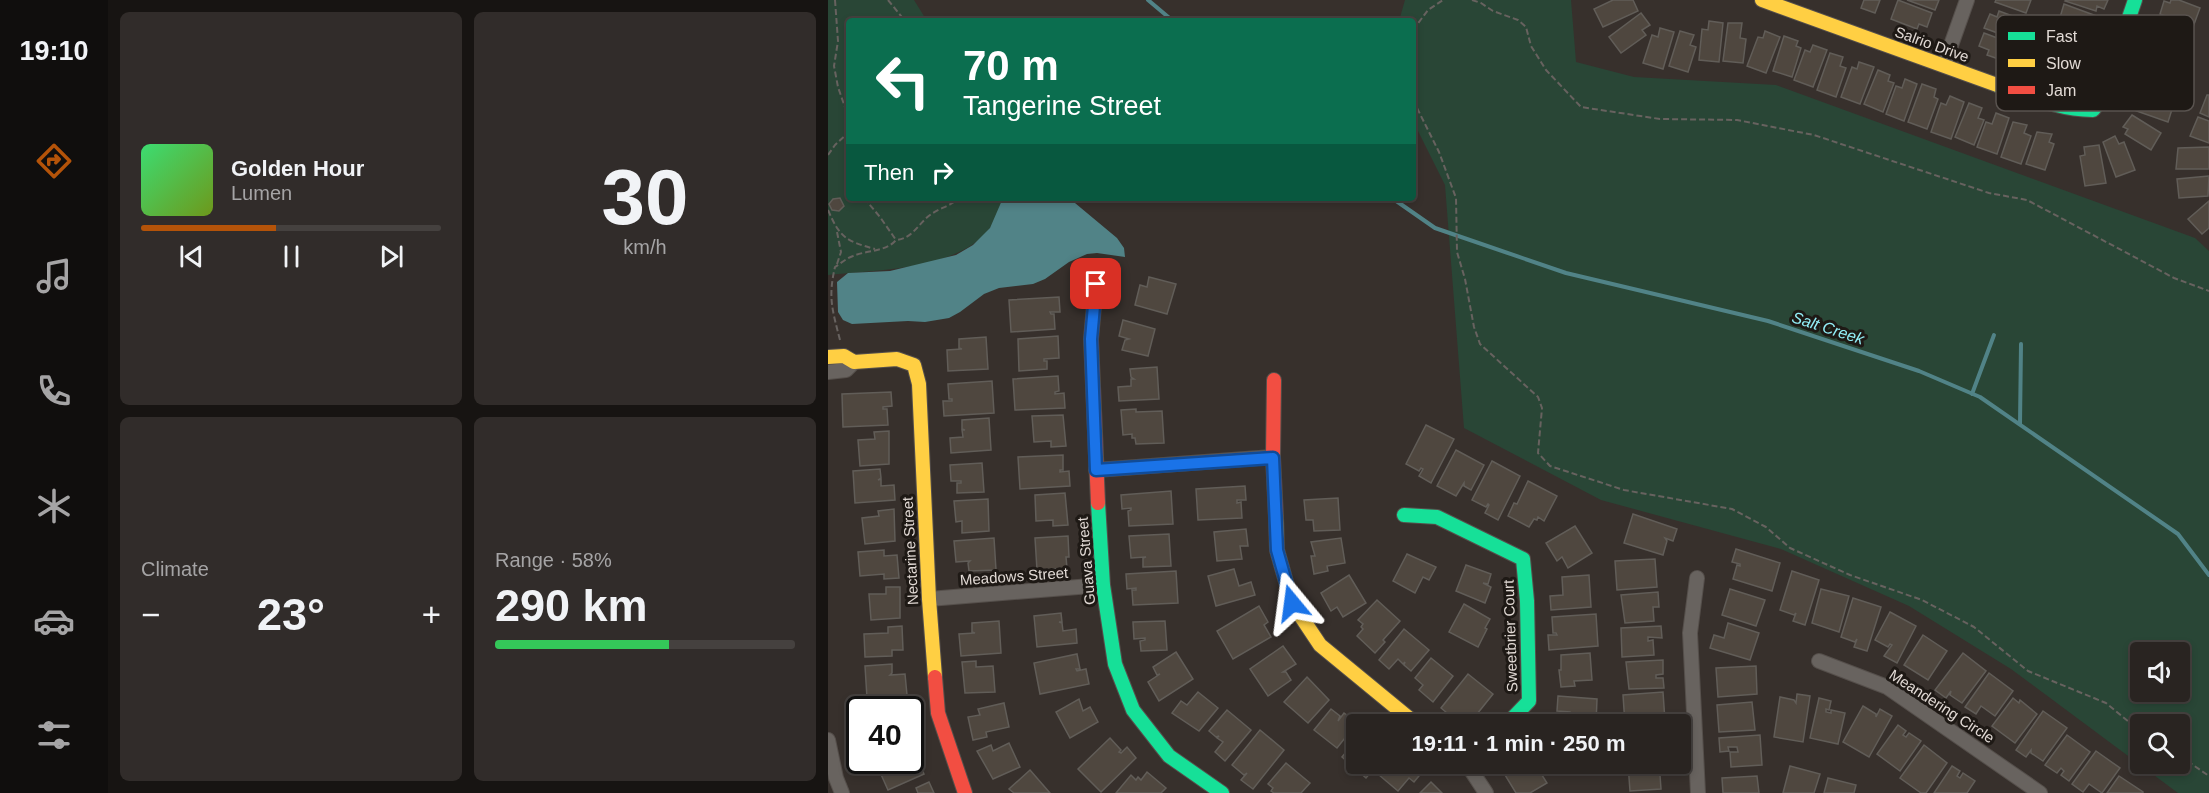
<!DOCTYPE html>
<html lang="en">
<head>
<meta charset="utf-8">
<style>
  :root { --surface:#292421; --page:#312c2a; --text:#f1f3f6; --muted:#a5a4a5; --line:#45413f; --accent:#b45309 }
  body { margin:0; font-family:Arial,sans-serif; background:var(--page); color:var(--text); height:100vh; display:flex; flex-direction:column; font-size:22px; white-space:nowrap }
  * { box-sizing:border-box; margin:0 }
  p { font-size:20px; color:var(--muted) }
  .icon { flex:none; width:33px; height:33px; fill:none; stroke:currentColor; stroke-width:2; stroke-linecap:round; stroke-linejoin:round }
  .map { position:relative; flex:1; overflow:hidden }
  .details { display:flex; flex-direction:column; gap:12px; padding:12px; background:#171412; width:720px }
  .details>* { flex:none }
  .guide { position:absolute; left:18px; top:18px; width:570px; height:183px; border-radius:6px; box-shadow:0 3px 9px #0003,0 0 0 2px var(--line); background:#0b6e4f; color:#fff; overflow:hidden }
  .tools { position:absolute; left:1302px; top:642px; display:grid; gap:12px }
  .tools a { display:grid; place-items:center; width:60px; height:60px; border-radius:6px; background:var(--surface); box-shadow:0 3px 9px #0003,0 0 0 2px var(--line); font-size:30px }
  .speed { position:absolute; left:18px; top:696px; display:flex; gap:12px; font-size:30px; font-weight:700; text-align:center }
  .speed>* { display:grid; place-content:center; width:78px; height:78px; border-radius:50%; background:var(--surface); box-shadow:0 3px 9px #0003,0 0 0 2px var(--line); line-height:1 }
  .speed .limit { border:3px solid #111; border-radius:9px; background:#fff; color:#111 }
  .pin { position:absolute; display:grid; place-items:center; width:51px; height:51px; color:#fff; margin:-26px; border-radius:12px; box-shadow:0 3px 9px #0006 }
  .me { position:absolute; width:66px; margin:-33px; rotate:344deg; stroke-linejoin:round; filter:drop-shadow(0 0 4px #0008) }
  .turn { display:flex; align-items:center; gap:21px; height:126px; padding:0 18px; font-size:27px }
  .turn .icon { width:78px; height:78px; stroke-width:2.5 }
  .turn b { display:block; font-size:42px; line-height:51px }
  .then { display:flex; align-items:center; height:57px; padding:0 18px; background:#0003; gap:12px; font-size:22px }
  .big { font-size:45px; font-weight:600; line-height:1.1 }
  .details .widget { flex:1; display:flex; flex-direction:column; justify-content:center; gap:9px; min-width:0; padding:0 21px; border-radius:9px; background:var(--page) }
  .details .dial { align-items:center; gap:0 }
  .dial b { font-size:78px; line-height:1 }
  .song { display:flex; align-items:center; gap:18px }
  .cover { width:72px; height:72px; border-radius:9px; background:linear-gradient(135deg,hsl(140 70% 55%),hsl(80 70% 35%)) }
  .played { height:6px; border-radius:3px; background:linear-gradient(90deg,var(--accent) 45%,var(--line) 45%) }
  .keys { display:flex; justify-content:space-around; direction:ltr }
  .heat { display:flex; justify-content:space-between; align-items:center; font-size:33px; direction:ltr }
  .charge { height:9px; border-radius:4px; background:linear-gradient(90deg,#34c759 58%,var(--line) 0) }
  .details .tiles { flex:1; display:grid; gap:12px; grid-template-columns:repeat(2,1fr) }
  .trip { position:absolute; left:518px; top:714px; width:345px; height:60px; border-radius:6px; background:var(--surface); box-shadow:0 3px 9px #0003,0 0 0 2px var(--line); font-weight:600; line-height:60px; text-align:center }
  main { display:flex; flex:1; min-height:0 }
  .menu { display:flex; flex-direction:column; width:108px; justify-content:space-around; align-items:center; background:#100e0d; color:var(--muted) }
  .menu .icon { width:42px; height:42px }
  .menu .active { color:var(--accent) }
  .menu b { font-size:27px; color:var(--text) }
  .map>svg:first-child { display:block }
</style>
</head>
<body>
<main>
<nav class="menu">
<b>19:10</b>
<svg class="icon active" aria-label="directions" viewBox="0 0 24 24"><path d="M12 3l9 9-9 9-9-9zM9 14v-3h6M13 9l2 2-2 2"/></svg>
<svg class="icon" aria-label="music" viewBox="0 0 24 24"><path d="M9 18V5l10-2v13"/><circle cx="6" cy="18" r="3"/><circle cx="16" cy="16" r="3"/></svg>
<svg class="icon" aria-label="phone" viewBox="0 0 24 24"><path d="M5 4h4l2 5-3 2q2 4 5 5l2-3 5 2v4C11 20 4 13 5 4z"/></svg>
<svg class="icon" aria-label="climate" viewBox="0 0 24 24"><path d="M12 3v18M4 7l16 10M4 17L20 7"/></svg>
<svg class="icon" aria-label="car" viewBox="0 0 24 24"><path d="M5 17H2v-5l4-1 3-4h7l3 4 3 1v5h-3M9 17h6M6 11h13"/><circle cx="7" cy="17" r="2"/><circle cx="17" cy="17" r="2"/></svg>
<svg class="icon" aria-label="filters" viewBox="0 0 24 24"><path d="M4 7h16M4 17h16"/><circle cx="9" cy="7" r="2"/><circle cx="15" cy="17" r="2"/></svg>
</nav>
<section class="details">
<div class="tiles">
<div class="widget">
<div class="song"><i class="cover"></i><div><b>Golden Hour</b><p>Lumen</p></div></div>
<div class="played"></div>
<div class="keys"><svg class="icon" aria-label="previous" viewBox="0 0 24 24"><path d="M18 5L8 12l10 7zM5 5v14"/></svg><svg class="icon" aria-label="pause" viewBox="0 0 24 24"><path d="M8 5v14M16 5v14"/></svg><svg class="icon" aria-label="next" viewBox="0 0 24 24"><path d="M6 5l10 7-10 7zM19 5v14"/></svg></div>
</div>
<div class="widget dial"><b>30</b><p>km/h</p></div>
<div class="widget"><p>Climate</p>
<div class="heat"><a>−</a><b class="big">23°</b><a>+</a></div>
</div>
<div class="widget"><p>Range · 58%</p><b class="big">290 km</b><div class="charge"></div></div>
</div>
</section>
<div class="map">
<svg width="1381" height="793" viewBox="0 0 1381 793">
  <rect width="100%" height="100%" fill="#37302c"/>
  <g fill="#294636" fill-rule="evenodd">
    <path d="M0,0h86l13,21h-78v177h154c-3,10 -7,21 -13,30 -31,42 -114,42 -162,47z"/>
    <path d="M577,0h166l5,62 58,15 142,8 419,153 14,13v542h-31l-167,-124 -102,-63 -128,-57 -180,-49 -137,-72 -19,-243 -32,-64v-100h-14zM1352,652v40h-40v-40zM1352,724v40h-40v-40z"/>
  </g>
  <path fill="#518387" d="M175,198h66l48,40 7,10 1,9 -28,-4 -10,1 -18,8 -24,17 -12,5 -34,4 -15,6 -24,18 -11,6 -24,4 -17,-1 -56,3 -9,-4 -5,-8 -1,-30 11,-9 42,-2 66,-16 17,-10 17,-17z"/>
  <g fill="none" stroke-linecap="round" stroke-linejoin="round">
    <g stroke="#518387" stroke-width="4">
      <path d="M320,0l25,21"/>
      <path d="M564,198l43,30 131,45 202,48 151,50 61,26 198,137 31,41"/>
      <path d="M1144,394l22,-59"/>
      <path d="M1192,424l1,-80"/>
    </g>
  </g>
  <g fill="#4f473f" stroke="#615d58" stroke-width="1.5">
    <path d="M785,0h20l5,11 -35,16 -9,-18z"/>
    <path d="M1036,0h16l-5,13 -14,-5z"/>
    <path d="M1070,0l34,13 -5,14 -8,-3 -2,5 -26,-10z"/>
    <path d="M1079,0h32l-4,10z"/>
    <path d="M1168,0h35l-5,13 -31,-11z"/>
    <path d="M1238,0h42l-4,9 -7,-3 -1,5 -31,-10z"/>
    <path d="M1343,0h8l21,8 -7,19 -33,-13 4,-13 6,2z"/>
    <path d="M1236,4l38,14 -5,14 -8,-3 -2,6 -29,-11z"/>
    <path d="M1171,11l27,10 -7,20 -35,-13 6,-14 7,3z"/>
    <path d="M813,13l9,12 -8,5 4,5 -25,18 -12,-16z"/>
    <path d="M881,21l14,2 -4,39 -20,-2 3,-31 6,1z"/>
    <path d="M900,23h14l-2,15 6,1 -3,24 -20,-2z"/>
    <path d="M832,28l14,4 -11,37 -20,-6 9,-28 6,2z"/>
    <path d="M852,31l14,4 -4,10 6,2 -8,25 -19,-6z"/>
    <path d="M937,31l15,6 -14,36 -19,-7 11,-29 5,1z"/>
    <path d="M1156,33l32,12 -6,18 -23,-8 2,-5 -10,-4z"/>
    <path d="M956,36l14,5 -2,5 5,2 -9,29 -19,-6z"/>
    <path d="M985,45l14,5 -14,37 -19,-7 11,-30 5,2z"/>
    <path d="M1002,53l13,4 -3,9 6,2 -10,29 -19,-7z"/>
    <path d="M1031,62l15,5 -14,37 -19,-7 11,-30 5,2z"/>
    <path d="M1050,70l12,5 -2,6 6,2 -11,29 -19,-8z"/>
    <path d="M1077,79l12,5 -13,37 -18,-7 10,-28 6,2z"/>
    <path d="M1094,84l14,5 -2,8 4,2 -11,30 -19,-7z"/>
    <path d="M1318,94l28,9 -6,19 -37,-13 4,-13 9,3z"/>
    <path d="M1379,95h2v22l-9,-4z"/>
    <path d="M1122,96l14,6 -13,37 -20,-7 10,-29 5,2z"/>
    <path d="M1141,103l13,5 -4,10 6,2 -10,25 -19,-8z"/>
    <path d="M1168,113l13,5 -12,36 -20,-7 9,-25 6,2z"/>
    <path d="M1304,115l29,18 -10,17 -26,-16 3,-5 -5,-2z"/>
    <path d="M1370,117l11,4v22l-19,-7z"/>
    <path d="M1185,122l14,3 -3,8 7,3 -10,28 -20,-7z"/>
    <path d="M1209,132l15,2 -3,8 5,2 -9,26 -19,-6z"/>
    <path d="M1287,136l4,8 5,-2 11,28 -19,7 -13,-35z"/>
    <path d="M1271,145l7,38 -21,3 -5,-30 5,-1 -1,-8z"/>
    <path d="M1381,147v22h-33l2,-21z"/>
    <path d="M1381,176l-1,20 -29,2 -2,-19z"/>
    <path d="M12,198l4,8 -5,5 -7,-1 -3,-6 4,-5z"/>
    <path d="M1381,201v27l-7,6 -14,-15z"/>
    <path d="M321,277l27,7 -9,30 -32,-9 5,-20 7,2z"/>
    <path d="M231,297l1,15h-10l1,2h3l1,15 -44,3 -2,-32z"/>
    <path d="M295,320l32,9 -7,27 -26,-6 3,-10 4,-1 -10,-3z"/>
    <path d="M230,336l1,22 -15,1v2h3v8l-28,2 -1,-32z"/>
    <path d="M158,337l2,32 -40,2 -1,-21 15,-1 -3,-1v-9z"/>
    <path d="M329,367l2,32 -40,2 -1,-14 13,-1v-7h3l-3,-2 -1,-8z"/>
    <path d="M230,376l1,15 -4,1v2l9,-1 1,15 -50,2 -2,-31z"/>
    <path d="M164,381l2,32 -50,3 -1,-15h9v-2h-3l-1,-15z"/>
    <path d="M63,392l1,14 -9,1v2h4l1,16 -45,2 -1,-33z"/>
    <path d="M308,409v3l26,-1 2,32 -28,1 -1,-6h-3v-4l-9,1 -2,-25z"/>
    <path d="M235,415l3,31 -15,1v-6l-17,1 -2,-26z"/>
    <path d="M161,418l2,32 -40,3 -1,-15 13,-1 -1,-7h3l-3,-1v-9z"/>
    <path d="M598,425l28,14 -23,44 -12,-7 4,-7 -2,-1 -2,3 -13,-7z"/>
    <path d="M61,431v33l-29,2 -2,-26 17,-1 -1,-7z"/>
    <path d="M628,450l28,15 -13,25 -7,-4v-3l-8,13 -19,-10z"/>
    <path d="M235,455v15h-3v2l9,-1 1,15 -50,3 -2,-32z"/>
    <path d="M664,461l28,15 -22,44 -13,-7 4,-8 -1,-1 -2,3 -14,-7z"/>
    <path d="M154,463l2,29 -27,1v-10h4v-2h-10l-1,-16z"/>
    <path d="M52,469l1,9 -3,2 3,-1v7l13,-1 1,15 -40,3 -2,-32z"/>
    <path d="M700,481l29,15 -13,25 -6,-4 -1,3 -3,-1 -5,8 -21,-11 6,-13 3,1z"/>
    <path d="M417,486l1,14h-9v3l4,-1 1,16 -44,2 -2,-31z"/>
    <path d="M343,491l2,33 -44,2 -1,-15 3,-1v-2l-9,1 -1,-14z"/>
    <path d="M237,493l3,32 -15,1v-6l-17,1 -1,-26z"/>
    <path d="M510,498l2,32 -26,1 -1,-11h-7l-2,-20z"/>
    <path d="M160,499l1,32 -27,2v-12l-6,1 -2,-21z"/>
    <path d="M66,509l1,32 -30,3 -3,-26 17,-2 -1,-5z"/>
    <path d="M805,514l44,15 -4,12 -8,-3 2,3 -4,14 -39,-12z"/>
    <path d="M747,526l17,27 -24,15 -6,-11 -5,4 -11,-18z"/>
    <path d="M418,529l2,17h-8l2,13 -25,2 -3,-29z"/>
    <path d="M341,534l2,32 -28,1v-9l3,-1 -15,1 -2,-22z"/>
    <path d="M240,536l1,21h-3l1,11 -30,2 -2,-32z"/>
    <path d="M166,538l2,32 -27,1 -1,-8 2,-2 -14,1 -2,-21z"/>
    <path d="M513,538l4,25 -18,3 1,5 -14,3 -3,-18h4l-4,-14z"/>
    <path d="M908,549l44,14 -8,28 -39,-12 4,-14 3,1v-2l-8,-2z"/>
    <path d="M56,550v6l13,-1 2,23 -15,1v-5l-24,2 -2,-24z"/>
    <path d="M579,554l29,13 -7,13 -6,-3 -8,16 -22,-12z"/>
    <path d="M827,559l2,28 -40,3 -2,-29z"/>
    <path d="M638,565l25,9 -3,10 -5,-1 8,4 -6,16 -29,-12z"/>
    <path d="M406,569l5,17 12,-4 4,13 -39,11 -8,-30z"/>
    <path d="M348,571l2,32 -45,2 -1,-15h4v-2l-9,1 -1,-15z"/>
    <path d="M964,571l27,9 -14,45 -12,-4 3,-8 -2,2 -14,-5z"/>
    <path d="M521,575l17,28 -23,14 -6,-10 -6,4 -10,-18z"/>
    <path d="M761,575l2,32 -40,3 -1,-14 13,-1 -1,-18z"/>
    <path d="M58,587h14v31l-29,2 -2,-26h17z"/>
    <path d="M902,589l35,11 -9,26 -34,-11z"/>
    <path d="M993,589l28,7 -10,36 -27,-9z"/>
    <path d="M830,592l1,15h-6l1,14 -29,2 -4,-28z"/>
    <path d="M1025,598l28,9 -14,44 -13,-4 3,-8 -2,3 -14,-5z"/>
    <path d="M549,600l23,21 -17,19 2,2 -10,11 -18,-17 6,-7 -2,-2 2,-3 -5,-4z"/>
    <path d="M636,604l26,15 -5,9 2,1 -9,18 -29,-15z"/>
    <path d="M431,606l9,16 -4,3 7,12 -38,22 -16,-28z"/>
    <path d="M1062,612l26,14 -19,37 -13,-7 8,-11 -2,-1 -2,3 -13,-7z"/>
    <path d="M233,613l1,9h-3l3,1 1,8 13,-2 1,14 -40,4 -3,-31z"/>
    <path d="M768,614l2,32 -49,4 -1,-15h9l-1,-2h-3l-1,-16z"/>
    <path d="M171,621l2,32 -40,3 -2,-22 16,-1 -3,-1v-9z"/>
    <path d="M337,621l2,29 -26,1 -1,-10 5,-1v-2l-11,1 -1,-17z"/>
    <path d="M900,623l31,10 -9,27 -40,-12 4,-13 10,3z"/>
    <path d="M74,626l1,24h-11v6l-27,1 -1,-23 24,-1v-6z"/>
    <path d="M833,626l1,12 -14,-1v4l5,-1 1,15 -32,2 -1,-29z"/>
    <path d="M576,629l25,21 -18,21 -7,-6 1,-3 -2,2 -5,-5 -9,10 -10,-9z"/>
    <path d="M1095,635l24,16 -19,29 -24,-15z"/>
    <path d="M455,646l13,18 -13,8h3l5,8 -23,16 -18,-27z"/>
    <path d="M348,652l17,27 -34,22 -11,-19 12,-8 -3,1 -4,-8z"/>
    <path d="M762,653l2,27 -18,1 1,5 -14,1 -2,-17h2v-15z"/>
    <path d="M1135,653l23,18 -24,32 -12,-8 1,-4 -5,7 -11,-8z"/>
    <path d="M249,654l3,15h-4l1,2 9,-2 3,15 -49,10 -6,-31z"/>
    <path d="M603,658l22,18 -20,26 -14,-12 4,-5 -8,-7z"/>
    <path d="M835,660v14l-7,1v3h7l1,10 -35,1 -3,-27z"/>
    <path d="M148,661v6l17,-1 2,26 -30,1 -3,-31z"/>
    <path d="M64,664v9l-2,2 15,-1 2,21 -40,3 -2,-32z"/>
    <path d="M928,666l1,28 -39,3 -2,-29z"/>
    <path d="M1161,673l24,18 -18,25 -14,-10 -5,8 -11,-7z"/>
    <path d="M640,674l25,20 -24,30h-17l-1,-1 5,-7 -1,-1 -2,3 -12,-10z"/>
    <path d="M479,677l22,23 -21,23 -24,-21z"/>
    <path d="M370,692l20,16 -19,23 -27,-18 9,-12 6,4z"/>
    <path d="M835,692l2,29 -40,3 -2,-29z"/>
    <path d="M969,694l13,2 -7,46 -29,-5 6,-40 14,3 2,3z"/>
    <path d="M730,696l39,3 -1,25h-27v-4h2l-2,-1 1,-7 -13,-1z"/>
    <path d="M991,698l12,3 -2,9 -3,-1v3l5,1v-3l14,3 -7,31 -28,-6z"/>
    <path d="M1185,698l6,5 1,-3 17,14 -22,29 -23,-17z"/>
    <path d="M251,699l4,12 7,-4 8,15 -28,16 -14,-26z"/>
    <path d="M924,702l3,28 -36,2 -2,-27z"/>
    <path d="M176,703l5,24 -23,5 1,5 -14,3 -5,-23 12,-2 -2,-6z"/>
    <path d="M1035,706l13,8v3l4,-8 12,7 -23,41 -26,-15z"/>
    <path d="M503,709l9,7 -2,5 6,-8 13,10 -20,25 -23,-18z"/>
    <path d="M399,710l24,20 -26,31 -10,-9 8,-10 -6,-4 2,-2 -3,1 -7,-6z"/>
    <path d="M1215,711l24,17 -24,33 -12,-8v-3l-5,7 -10,-7z"/>
    <path d="M1070,725l8,6 -3,4 3,2 3,-4 12,8 -21,30 -23,-17z"/>
    <path d="M432,730l24,20 -31,39 -12,-9 6,-7 -3,2 -12,-10z"/>
    <path d="M932,735l2,30 -31,2 -1,-15h8l-1,-5h-9l1,4 -9,1 -1,-14z"/>
    <path d="M1239,735l23,17 -21,29 -8,-6 3,-4 -3,-3 -4,5 -12,-8z"/>
    <path d="M282,738l11,12 -2,2 2,1 6,-6 9,11 -35,34 -23,-23z"/>
    <path d="M528,740v24h22l-12,14 -24,-21z"/>
    <path d="M181,743l11,24 -27,12 -16,-28 14,-6 2,6z"/>
    <path d="M1096,745l23,18 -21,30h-5l-21,-15z"/>
    <path d="M1268,751l24,17 -18,25 -13,-9 -6,8 -11,-8z"/>
    <path d="M88,755l8,19 -36,16 -13,-29 35,-1v-3z"/>
    <path d="M458,763l24,20 -9,10h-27l-3,-2 2,-3 -5,-4z"/>
    <path d="M560,764h26l9,7 -9,11 -5,-4 -11,13 -19,-16z"/>
    <path d="M683,764h24l12,19 -17,10h-14l-11,-18 6,-4 -1,-2 3,-2z"/>
    <path d="M718,764h28l-21,11z"/>
    <path d="M800,764h40v9l-13,-2 1,4h4l1,14 -31,2z"/>
    <path d="M962,766l30,8 -6,19h-31z"/>
    <path d="M1124,766l8,5 -3,5 3,2 3,-5 12,8 -8,12h-33z"/>
    <path d="M202,770l20,23h-36l-5,-4z"/>
    <path d="M319,772l19,16 -5,5h-45l15,-18 5,5 2,-3 3,3z"/>
    <path d="M929,776l2,17h-36l-1,-15z"/>
    <path d="M1291,776l24,16v1h-36z"/>
    <path d="M1000,778l28,7 -2,8h-30z"/>
    <path d="M101,782l5,11h-16l-2,-5z"/>
    <path d="M603,782l11,11h-22z"/>
  </g>
  <g fill="none" stroke-linecap="round" stroke-linejoin="round">
    <g stroke="#554f4b" stroke-width="16">
      <g id="street">
        <path d="M1116,65l23,-65"/>
        <path d="M0,372l18,-2 8,-8"/>
        <path d="M268,470l177,-13"/>
        <path d="M869,578l-7,55 8,160"/>
        <path d="M101,599l174,-14"/>
        <path d="M991,661l68,26 153,106"/>
        <path d="M0,740l8,38 6,15"/>
        <path d="M639,764l19,29"/>
      </g>
    </g>
    <g stroke="#554f4b" stroke-width="16">
      <g id="fast">
        <path d="M1169,85c32,11 62,25 96,25l8,-10 34,-100"/>
        <path d="M270,503l5,82 12,79 18,46 36,46 53,37"/>
        <path d="M576,515l33,2 86,42 4,42 2,100 -22,23"/>
      </g>
    </g>
    <g stroke="#554f4b" stroke-width="16">
      <g id="slow">
        <path d="M934,0l235,85"/>
        <path d="M0,357l16,-1 10,6 43,-3 17,6 5,19 10,215 6,78"/>
        <path d="M448,518l1,32 15,53 28,42 96,79"/>
      </g>
    </g>
    <g stroke="#554f4b" stroke-width="16">
      <g id="jam">
        <path d="M268,284l-5,55 7,164"/>
        <path d="M446,380l-1,77 3,61"/>
        <path d="M107,677l3,36 27,80"/>
      </g>
    </g>
    <g stroke="#67625f" stroke-width="2" stroke-dasharray="6 3" stroke-linecap="butt">
      <path d="M7,0l3,41 -4,25 4,21 11,32"/>
      <path d="M60,0l17,21"/>
      <path d="M644,0l9,3 12,8 25,9 8,7 5,19 15,24 35,37 79,12 77,1 77,15 175,58 38,7 147,78 35,13"/>
      <path d="M585,30l15,-20 15,-10"/>
      <path d="M585,100l26,52 17,46 1,54 8,27 9,48 6,17 58,53 4,11 -4,45 12,13 74,24 108,19 34,18 24,21 60,27 72,25 52,27 54,44 78,32 34,28"/>
      <path d="M0,155l7,-10 14,-13"/>
      <path d="M36,198l16,19 16,23"/>
      <path d="M0,210c12,28 18,31 47,39"/>
      <path d="M9,264l4,-12 -4,-20"/>
      <path d="M12,340c-8,-31 -12,-43 -5,-73 6,-4 12,-9 18,-11 14,-6 33,-4 43,-16 16,-1 22,-16 34,-25 9,-7 21,-9 29,-17"/>
      <path d="M1352,756l29,20"/>
    </g>
    <use href="#street" stroke="#68635f" stroke-width="14"/>
    <use href="#fast" stroke="#16e098" stroke-width="14"/>
    <use href="#slow" stroke="#ffcf43" stroke-width="14"/>
    <use href="#jam" stroke="#f24e42" stroke-width="14"/>
  </g>
  <g fill="none" stroke-linecap="round" stroke-linejoin="round">
    <g stroke="#114b97" stroke-width="15">
      <path id="route" d="M268,284l-5,55 5,131 177,-12 4,92 15,53"/>
    </g>
    <use href="#route" stroke="#1a73e8" stroke-width="10"/>
  </g>
  <g text-anchor="middle" dominant-baseline="central" stroke-width="6" stroke-linejoin="round" paint-order="stroke">
    <g font-size="15" fill="#e2dad5" stroke="#1e1915">
      <text transform="translate(1104 44) rotate(20)">Salrio Drive</text>
      <text transform="translate(82 551) rotate(-93)">Nectarine Street</text>
      <text transform="translate(258 561) rotate(-95)">Guava Street</text>
      <text transform="translate(186 576) rotate(-4)">Meadows Street</text>
      <text transform="translate(682 636) rotate(-92)">Sweetbrier Court</text>
      <text transform="translate(1114 706) rotate(33)">Meandering Circle</text>
    </g>
    <g font-size="16" font-style="italic" fill="#92edf6" stroke="#1e1915">
      <text transform="translate(1000 328) rotate(18)">Salt Creek</text>
    </g>
  </g>
  <rect x="1168" y="15" width="198" height="96" rx="9" fill="#1e1915" stroke="#59534f" stroke-width="1.5"/>
  <rect x="1180" y="32" width="27" height="8" fill="#16e098"/>
  <rect x="1180" y="59" width="27" height="8" fill="#ffcf43"/>
  <rect x="1180" y="86" width="27" height="8" fill="#f24e42"/>
  <g font-size="16" fill="#e2dad5">
    <text x="1218" y="42">Fast</text>
    <text x="1218" y="69">Slow</text>
    <text x="1218" y="96">Jam</text>
  </g>
</svg>
<div class="tools">
<a><svg class="icon" aria-label="sound" viewBox="0 0 24 24"><path d="M4 9h4l5-4v14l-5-4H4zM17 9q2 3 0 6"/></svg></a>
<a><svg class="icon" aria-label="search" viewBox="0 0 24 24"><circle cx="10" cy="10" r="6"/><path d="M15 15l6 6"/></svg></a>
</div>
<div class="speed"><div class="limit">40</div></div>
<div class="pin" style="left:268px;top:284px;background:#d93025"><svg class="icon" aria-label="arrive" viewBox="0 0 24 24"><path d="M6 21V4h12l-3 4 3 4H6"/></svg></div>
<svg class="me" style="left:464px;top:603px" viewBox="-20 -20 40 40"><path d="M0-17L14 15 0 8-14 15z" fill="#1a73e8" stroke="#fff" stroke-width="4"/></svg>
<div class="trip">19:11 · 1 min · 250 m</div>
<div class="guide">
<div class="turn"><svg class="icon" aria-label="left" viewBox="0 0 24 24"><path d="M17 20v-9H6M10 6l-5 5 5 5"/></svg><div><b>70 m</b>Tangerine Street</div></div>
<div class="then">Then<svg class="icon" aria-label="right" viewBox="0 0 24 24"><path d="M7 20v-9h11M14 6l5 5-5 5"/></svg></div>
</div>
</div>
</main>
</body>
</html>
